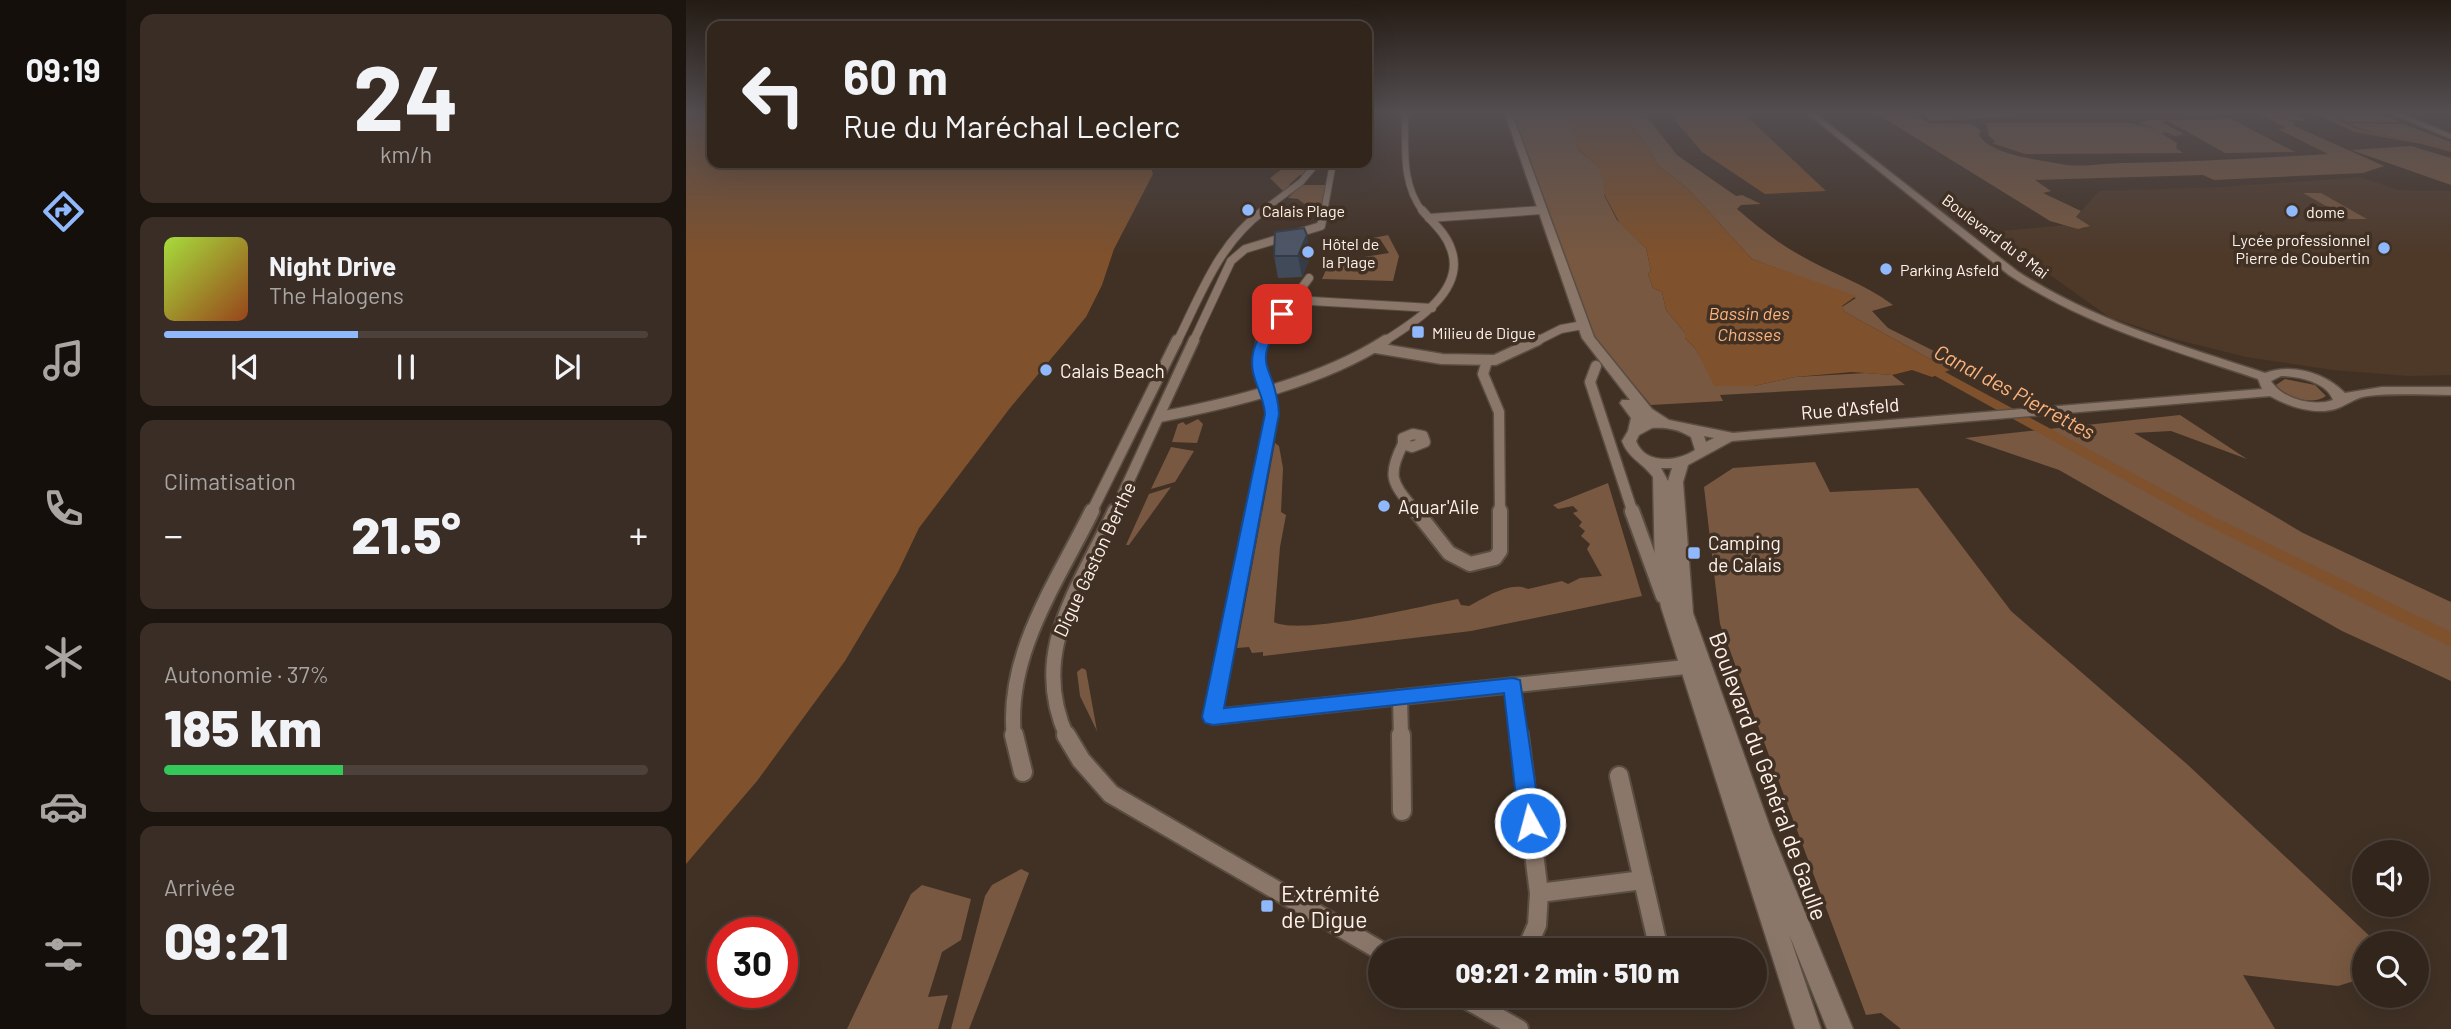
<!DOCTYPE html>
<html lang="fr">
<head>
<meta charset="utf-8">
<style>
  :root { --surface:#31251c; --page:#392d25; --text:#f1f3f6; --muted:#a8a5a3; --line:#4c423b; --accent:#8fb8fd }
  body { margin:0; font-family:Barlow,sans-serif; background:var(--page); color:var(--text); height:100vh; display:flex; flex-direction:column; font-size:26px; white-space:nowrap }
  * { box-sizing:border-box; margin:0 }
  p { font-size:23px; color:var(--muted) }
  .icon { flex:none; width:38px; height:38px; fill:none; stroke:currentColor; stroke-width:2; stroke-linecap:round; stroke-linejoin:round }
  .map { position:relative; flex:1; overflow:hidden }
  .side { display:flex; flex-direction:column; gap:14px; padding:14px; background:#1b140f; width:560px }
  .side>* { flex:none }
  .guide { position:absolute; left:21px; top:21px; width:665px; height:147px; border-radius:14px; box-shadow:0 7px 28px #0002,0 0 0 2px var(--line); background:#31251c; color:var(--text); overflow:hidden }
  .fabs { position:absolute; left:1666px; top:840px; display:grid; gap:14px }
  .fabs a { display:grid; place-items:center; width:77px; height:77px; border-radius:50%; background:var(--surface); box-shadow:0 7px 28px #0002,0 0 0 2px var(--line); font-size:35px }
  .speed { position:absolute; left:21px; top:917px; display:flex; gap:14px; font-size:35px; font-weight:700; text-align:center }
  .speed>* { display:grid; place-content:center; width:91px; height:91px; border-radius:50%; background:var(--surface); box-shadow:0 7px 28px #0002,0 0 0 2px var(--line); line-height:1 }
  .speed .limit { border:10px solid #d22; background:#fff; color:#111 }
  .pin { position:absolute; display:grid; place-items:center; width:60px; height:60px; color:#fff; margin:-30px; border-radius:14px; box-shadow:0 4px 10px #0006 }
  .me { position:absolute; width:77px; margin:-38px; rotate:353deg; stroke-linejoin:round; filter:drop-shadow(0 0 5px #0008) }
  .turn { display:flex; align-items:center; gap:24px; height:147px; padding:0 21px; font-size:32px }
  .turn .icon { width:91px; height:91px; stroke-width:2.5 }
  .turn b { display:block; font-size:49px; line-height:60px }
  .big { font-size:52px; font-weight:800; line-height:1.1 }
  .side .tile { flex:1; display:flex; flex-direction:column; justify-content:center; gap:10px; min-width:0; padding:0 24px; border-radius:14px; background:var(--page) }
  .side .dial { align-items:center; gap:0 }
  .dial b { font-size:91px; line-height:1 }
  .song { display:flex; align-items:center; gap:21px }
  .cover { width:84px; height:84px; border-radius:10px; background:linear-gradient(135deg,hsl(80 70% 55%),hsl(20 70% 35%)) }
  .played { height:7px; border-radius:4px; background:linear-gradient(90deg,var(--accent) 40%,var(--line) 40%) }
  .keys { display:flex; justify-content:space-around; direction:ltr }
  .heat { display:flex; justify-content:space-between; align-items:center; font-size:38px; direction:ltr }
  .charge { height:10px; border-radius:5px; background:linear-gradient(90deg,#34c759 37%,var(--line) 0) }
  .trip { position:absolute; left:682px; top:938px; width:399px; height:70px; border-radius:35px; background:var(--surface); box-shadow:0 7px 28px #0002,0 0 0 2px var(--line); font-weight:800; line-height:70px; text-align:center }
  main { display:flex; flex:1; min-height:0 }
  .tabs { display:flex; flex-direction:column; width:126px; justify-content:space-around; align-items:center; background:#140f0b; color:var(--muted) }
  .tabs .icon { width:49px; height:49px }
  .tabs .active { color:var(--accent) }
  .tabs b { font-size:32px; color:var(--text) }
  .map>svg:first-child { display:block }
</style>
</head>
<body>
<main>
<nav class="tabs">
<b>09:19</b>
<svg class="icon active" aria-label="directions" viewBox="0 0 24 24"><path d="M12 3l9 9-9 9-9-9zM9 14v-3h6M13 9l2 2-2 2"/></svg>
<svg class="icon" aria-label="music" viewBox="0 0 24 24"><path d="M9 18V5l10-2v13"/><circle cx="6" cy="18" r="3"/><circle cx="16" cy="16" r="3"/></svg>
<svg class="icon" aria-label="phone" viewBox="0 0 24 24"><path d="M5 4h4l2 5-3 2q2 4 5 5l2-3 5 2v4C11 20 4 13 5 4z"/></svg>
<svg class="icon" aria-label="climate" viewBox="0 0 24 24"><path d="M12 3v18M4 7l16 10M4 17L20 7"/></svg>
<svg class="icon" aria-label="car" viewBox="0 0 24 24"><path d="M5 17H2v-5l4-1 3-4h7l3 4 3 1v5h-3M9 17h6M6 11h13"/><circle cx="7" cy="17" r="2"/><circle cx="17" cy="17" r="2"/></svg>
<svg class="icon" aria-label="filters" viewBox="0 0 24 24"><path d="M4 7h16M4 17h16"/><circle cx="9" cy="7" r="2"/><circle cx="15" cy="17" r="2"/></svg>
</nav>
<section class="side">
<div class="tile dial"><b>24</b><p>km/h</p></div>
<div class="tile">
<div class="song"><i class="cover"></i><div><b>Night Drive</b><p>The Halogens</p></div></div>
<div class="played"></div>
<div class="keys"><svg class="icon" aria-label="previous" viewBox="0 0 24 24"><path d="M18 5L8 12l10 7zM5 5v14"/></svg><svg class="icon" aria-label="pause" viewBox="0 0 24 24"><path d="M8 5v14M16 5v14"/></svg><svg class="icon" aria-label="next" viewBox="0 0 24 24"><path d="M6 5l10 7-10 7zM19 5v14"/></svg></div>
</div>
<div class="tile"><p>Climatisation</p>
<div class="heat"><a>−</a><b class="big">21.5°</b><a>+</a></div>
</div>
<div class="tile"><p>Autonomie · 37%</p><b class="big">185 km</b><div class="charge"></div></div>
<div class="tile"><p>Arrivée</p><b class="big">09:21</b></div>
</section>
<div class="map">
<svg width="1765" height="1029" viewBox="0 0 1765 1029">
  <rect width="100%" height="100%" fill="#413125"/>
  <path fill="#4e3929" d="M1675,177l37,13 53,1v184l-42,1 -76,-6 -87,-13 -72,-18 -65,-22 -119,-85 76,-7 20,4 -10,-12 23,-26 125,-4z"/>
  <g fill="#785840">
    <path d="M825,111h52l11,16 5,23 21,18 5,13 -1,14 13,25 29,28 5,23 -3,3 5,14 9,4 4,18 19,23v5l10,10 16,29 43,9 41,-9 71,-4 26,2 13,10 -185,10 3,6 -72,4 -58,-69z"/>
    <path d="M938,111l22,1 -2,1 33,42 59,41 6,-1 19,9 -20,1 -4,4c19,16 39,33 61,45 32,19 66,29 95,51l-21,6 16,17 76,38 -14,4 -105,-58 -3,-5 14,-9 -104,-39 -63,-69 -31,-25z"/>
    <path d="M1169,111h57l17,12 43,1 9,6 -2,5c11,20 62,25 82,29 19,4 44,-1 64,-1 68,-1 136,-5 203,-9l-50,-25 8,-1 -32,-17h9l23,9 -16,-9h18l19,10 -19,-1 7,4 -3,1 92,41 -21,7 -149,7 -11,-5 -168,5 16,11 -8,2 38,18 -5,6 14,9 -12,3 -28,-8 -173,-107z"/>
    <path d="M1233,111l90,1 7,5 -86,4z"/>
    <path d="M1690,111l24,11h-55l-16,-9z"/>
    <path d="M1545,119l64,33 -70,1 -57,-32 -7,1 23,12 -9,2 -14,-6 4,3h-4l16,10 -1,5 7,5 -158,1 -33,-11 4,-1 -7,-6 -3,-13h144l30,7 -21,-7 9,-3z"/>
    <path d="M1661,123l57,1 47,18v6l-78,-15z"/>
    <path d="M1725,146l40,12v27l-100,-35z"/>
    <path d="M604,163h23l-8,13 -5,-1 -11,10 4,1 -10,5 -13,-13z"/>
    <path d="M615,185h25l-6,35 -6,-1 5,-4 -21,-16 -10,-1z"/>
    <path d="M1617,193h18l46,26h-18z"/>
    <path d="M702,235l11,21 -6,25 -71,-2 4,-9 5,-1 2,-4 -13,-1 69,-11 -9,-14 -7,-1z"/>
    <path d="M1599,379l30,6 11,11c-14,10 -40,2 -50,-11z"/>
    <path d="M1494,415l67,44 -76,-28 -37,2 169,100 148,69v79l-109,-50 -283,-161 -94,-32z"/>
    <path d="M512,419l5,5 -6,19 -25,-1 6,-18 5,-2 3,3z"/>
    <path d="M589,443l4,3 4,22 -2,44 5,3 -6,32 -6,75c27,14 148,-16 184,-23l3,6 8,1c18,-9 40,-25 59,-17l34,-8 6,3 12,-6 22,-2 -15,-27 3,-5 -9,-8 4,-5 -6,-5 3,-4 -9,-9 5,-2 -5,-5 -15,3 -5,-4 55,-22 34,113 -171,35 -208,25v-4l-11,1 -3,-6 -12,1z"/>
    <path d="M485,447l23,4 -19,31 -24,7z"/>
    <path d="M1129,462l15,30 88,-4 93,123 177,154 189,178h-13v35l-26,8 -95,-11 32,54h-374l-20,-16 -15,2 -146,-391 -16,-137 29,-19z"/>
    <path d="M485,487l-42,58h-3l23,-51z"/>
    <path d="M396,668l4,2 11,61 -17,-35 -3,-24z"/>
    <path d="M335,869l8,4 -58,151 -2,5h-18l34,-133 7,-11z"/>
    <path d="M236,885l49,14 -10,41 -19,12 -14,45 20,-2 -10,34h-91l64,-135z"/>
  </g>
  <g fill="#7f512c">
    <path d="M0,111h26v52h437l4,11 -39,75 -12,36 -16,32 -76,91 -91,120 -21,44 -53,89 -88,120 -71,83z"/>
    <path d="M938,111l34,54 31,25 63,69 104,37 -14,10 3,6 105,58 -18,7 -20,-7 -20,5 -40,-3 -57,5 -41,9h-40l-19,-38 -10,-10v-5l-19,-23 -4,-18 -9,-4 -5,-14 3,-3 -5,-23 -26,-24 -17,-32 2,-11 -6,-7 1,-6 -24,-21 -2,-20 -12,-15z"/>
    <path d="M981,111h74l85,80 -61,3 -63,-42z"/>
    <path d="M1630,111h23l-10,2c34,27 83,23 122,35v4l-29,-8 -68,-12 -38,-18z"/>
  </g>
  <g fill="none" stroke-linecap="round" stroke-linejoin="round">
    <path fill="#7f512c" fill-rule="evenodd" d="M1237,360l291,157 237,115v15l-249,-124 -283,-156 -2,-3z"/>
    <g stroke="#5a4d42" stroke-width="8">
      <g id="street-far4">
        <path d="M719,111c1,35 -5,71 18,101"/>
        <path d="M575,212l40,-30 16,-19"/>
        <path d="M638,212l9,-49"/>
        <path d="M832,212l24,-2"/>
      </g>
    </g>
    <g stroke="#5a4d42" stroke-width="10">
      <g id="street-far3">
        <path d="M743,218l113,-8"/>
        <path d="M608,300l138,8"/>
        <path d="M491,342c24,-48 42,-99 87,-132"/>
        <path d="M507,342l38,-81 14,-12 76,-23 3,-16"/>
        <path d="M576,342l47,-64"/>
        <path d="M697,342c29,-18 84,-51 68,-93 -5,-16 -19,-27 -29,-39"/>
        <path d="M849,342l26,-13 22,-4"/>
      </g>
    </g>
    <g stroke="#5a4d42" stroke-width="13">
      <g id="street-far2">
        <path d="M690,348l66,11 53,1 43,-20"/>
        <path d="M801,361l-4,13 16,38 1,101"/>
        <path d="M910,366l-6,16 43,131"/>
        <path d="M473,417c73,-14 164,-36 227,-77"/>
        <path d="M727,434l10,2 2,6 -13,5 -9,-3v-6z"/>
        <path d="M717,444c-18,35 -9,40 14,69"/>
        <path d="M405,513l86,-173"/>
        <path d="M428,513l80,-173"/>
        <path d="M567,513l19,-99 -14,-52 4,-22"/>
      </g>
    </g>
    <g stroke="#5a4d42" stroke-width="18">
      <g id="street-far1">
        <path d="M567,511l-40,206 482,-51"/>
        <path d="M730,511l33,42 21,11 25,-6 5,-7v-40"/>
        <path d="M946,511l31,85"/>
        <path d="M827,685l6,52"/>
        <path d="M714,697l1,40"/>
        <path d="M328,737c-9,-82 43,-155 78,-226"/>
        <path d="M381,737c-39,-85 13,-149 48,-226"/>
      </g>
    </g>
    <g stroke="#5a4d42" stroke-width="22">
      <g id="street">
        <path d="M328,735l9,37"/>
        <path d="M380,735l15,25 30,34 270,157"/>
        <path d="M715,735l1,76"/>
        <path d="M833,735l20,158 -2,32 -11,25"/>
        <path d="M933,776l40,174"/>
        <path d="M853,893l104,-13"/>
        <path d="M774,996l59,33"/>
        <path d="M804,1013l10,-17"/>
      </g>
    </g>
    <g stroke="#5a4d42" stroke-width="3">
      <g id="secondary">
        <path d="M818,111h7l83,226 58,72 17,11 64,13 529,-44 -4,-10c-86,-29 -172,-53 -249,-104l-205,-164h8l205,160c77,50 162,74 248,102 28,-10 60,0 80,20l37,-6h69v8c-27,0 -55,-2 -83,1 -12,1 -19,8 -30,12 -21,8 -49,-1 -68,-12l-538,45 -44,24 -5,17 10,131 78,217 82,199h-26l-38,-95 32,95h-26l-134,-422 -6,-31 -2,-99c-10,-14 -25,-19 -31,-36l6,-10 3,-13 -11,-15 2,-3h8l-48,-62zM1595,376c17,0 46,6 52,24 -19,7 -51,-1 -62,-19zM966,428c14,-1 26,1 39,9l4,13c-18,12 -50,15 -59,-9l3,-6zM1018,436l10,2 -8,4zM975,468h11l-4,13z"/>
        <path d="M1699,111h9l57,23v5z"/>
      </g>
    </g>
    <use href="#street-far4" stroke="#8a776a" stroke-width="6"/>
    <use href="#street-far3" stroke="#8a776a" stroke-width="8"/>
    <use href="#street-far2" stroke="#8a776a" stroke-width="10"/>
    <use href="#street-far1" stroke="#8a776a" stroke-width="14"/>
    <use href="#street" stroke="#8a776a" stroke-width="18"/>
    <use href="#secondary" fill="#8a776a" fill-rule="evenodd"/>
  </g>
  <path fill="#414a59" d="M589,232l36,24 -9,21 -24,1 -4,-22z"/>
  <path fill="#353c48" d="M621,235l4,21 -9,21 -4,-21z"/>
  <path fill="#4c5667" stroke="#353c48" stroke-width="2" d="M618,228l3,7 -9,21h-24l1,-24z"/>
  <linearGradient id="sky" x2="0" y2="1"><stop stop-color="#241b14"/><stop offset="0.44" stop-color="#544e51"/><stop offset="1" stop-color="#544e51" stop-opacity="0"/></linearGradient>
  <rect width="1765" height="255" fill="url(#sky)"/>
  <path fill="#1a73e8" stroke="#114b97" stroke-width="2" d="M592,312l10,2c-42,55 -12,47 -9,100l-55,294 289,-30 7,2 21,143 -3,7 -8,3 -8,-3 -3,-7 -15,-130 -291,32 -8,-2 -3,-6 63,-303c-1,-16 -9,-27 -12,-42 -5,-24 10,-44 25,-60z"/>
  <g fill="#8fb8fd" stroke="#413125" stroke-width="2.5">
    <circle cx="562" cy="210" r="7"/>
    <circle cx="1606" cy="211" r="7"/>
    <circle cx="1698" cy="248" r="7"/>
    <circle cx="622" cy="252" r="7"/>
    <circle cx="1200" cy="269" r="7"/>
    <rect x="725" y="325" width="14" height="14" rx="3.5"/>
    <circle cx="360" cy="370" r="7"/>
    <circle cx="698" cy="506" r="7"/>
    <rect x="1001" y="546" width="14" height="14" rx="3.5"/>
    <rect x="574" y="899" width="14" height="14" rx="3.5"/>
  </g>
  <g text-anchor="middle" dominant-baseline="central" stroke-width="7" stroke-linejoin="round" paint-order="stroke">
    <g font-size="16" fill="#fdf2ea" stroke="#413125" text-anchor="start">
      <text x="576" y="210">Calais Plage</text>
      <text x="1620" y="211">dome</text>
      <text x="1684" y="239" text-anchor="end">Lycée professionnel<tspan x="1684" dy="18">Pierre de Coubertin</tspan></text>
      <text x="636" y="243">Hôtel de<tspan x="636" dy="18">la Plage</tspan></text>
      <text x="1214" y="269">Parking Asfeld</text>
      <text x="746" y="332">Milieu de Digue</text>
    </g>
    <g font-size="16" fill="#fdf2ea" stroke="#413125">
      <text transform="translate(1310 236) rotate(37)">Boulevard du 8 Mai</text>
    </g>
    <g font-size="18" font-style="italic" fill="#fdb47d" stroke="#413125">
      <text x="1063" y="313">Bassin des<tspan x="1063" dy="21">Chasses</tspan></text>
    </g>
    <g font-size="19" fill="#fdf2ea" stroke="#413125" text-anchor="start">
      <text x="374" y="370">Calais Beach</text>
      <text x="712" y="506">Aquar'Aile</text>
      <text x="1022" y="542">Camping<tspan x="1022" dy="22">de Calais</tspan></text>
    </g>
    <g font-size="19" fill="#fdf2ea" stroke="#413125">
      <text transform="translate(1164 408) rotate(-5)">Rue d'Asfeld</text>
      <text transform="translate(408 559) rotate(-65)">Digue Gaston Berthe</text>
    </g>
    <g font-size="21" font-style="italic" fill="#fdb47d" stroke="#413125">
      <text transform="translate(1329 391) rotate(28)">Canal des Pierrettes</text>
    </g>
    <g font-size="23" fill="#fdf2ea" stroke="#413125">
      <text transform="translate(1083 776) rotate(70)">Boulevard du Général de Gaulle</text>
    </g>
    <g font-size="23" fill="#fdf2ea" stroke="#413125" text-anchor="start">
      <text x="595" y="893">Extrémité<tspan x="595" dy="26">de Digue</tspan></text>
    </g>
  </g>
</svg>
<div class="fabs">
<a><svg class="icon" aria-label="sound" viewBox="0 0 24 24"><path d="M4 9h4l5-4v14l-5-4H4zM17 9q2 3 0 6"/></svg></a>
<a><svg class="icon" aria-label="search" viewBox="0 0 24 24"><circle cx="10" cy="10" r="6"/><path d="M15 15l6 6"/></svg></a>
</div>
<div class="speed"><div class="limit">30</div></div>
<div class="pin" style="left:596px;top:314px;background:#d93025"><svg class="icon" aria-label="arrive" viewBox="0 0 24 24"><path d="M6 21V4h12l-3 4 3 4H6"/></svg></div>
<svg class="me" style="left:844px;top:823px" viewBox="-20 -20 40 40"><circle r="17" fill="#1a73e8" stroke="#fff" stroke-width="3"/><path d="M0-11L8 9 0 5-8 9z" fill="#fff"/></svg>
<div class="trip">09:21 · 2 min · 510 m</div>
<div class="guide">
<div class="turn"><svg class="icon" aria-label="left" viewBox="0 0 24 24"><path d="M17 20v-9H6M10 6l-5 5 5 5"/></svg><div><b>60 m</b>Rue du Maréchal Leclerc</div></div>
</div>
</div>
</main>
</body>
</html>
